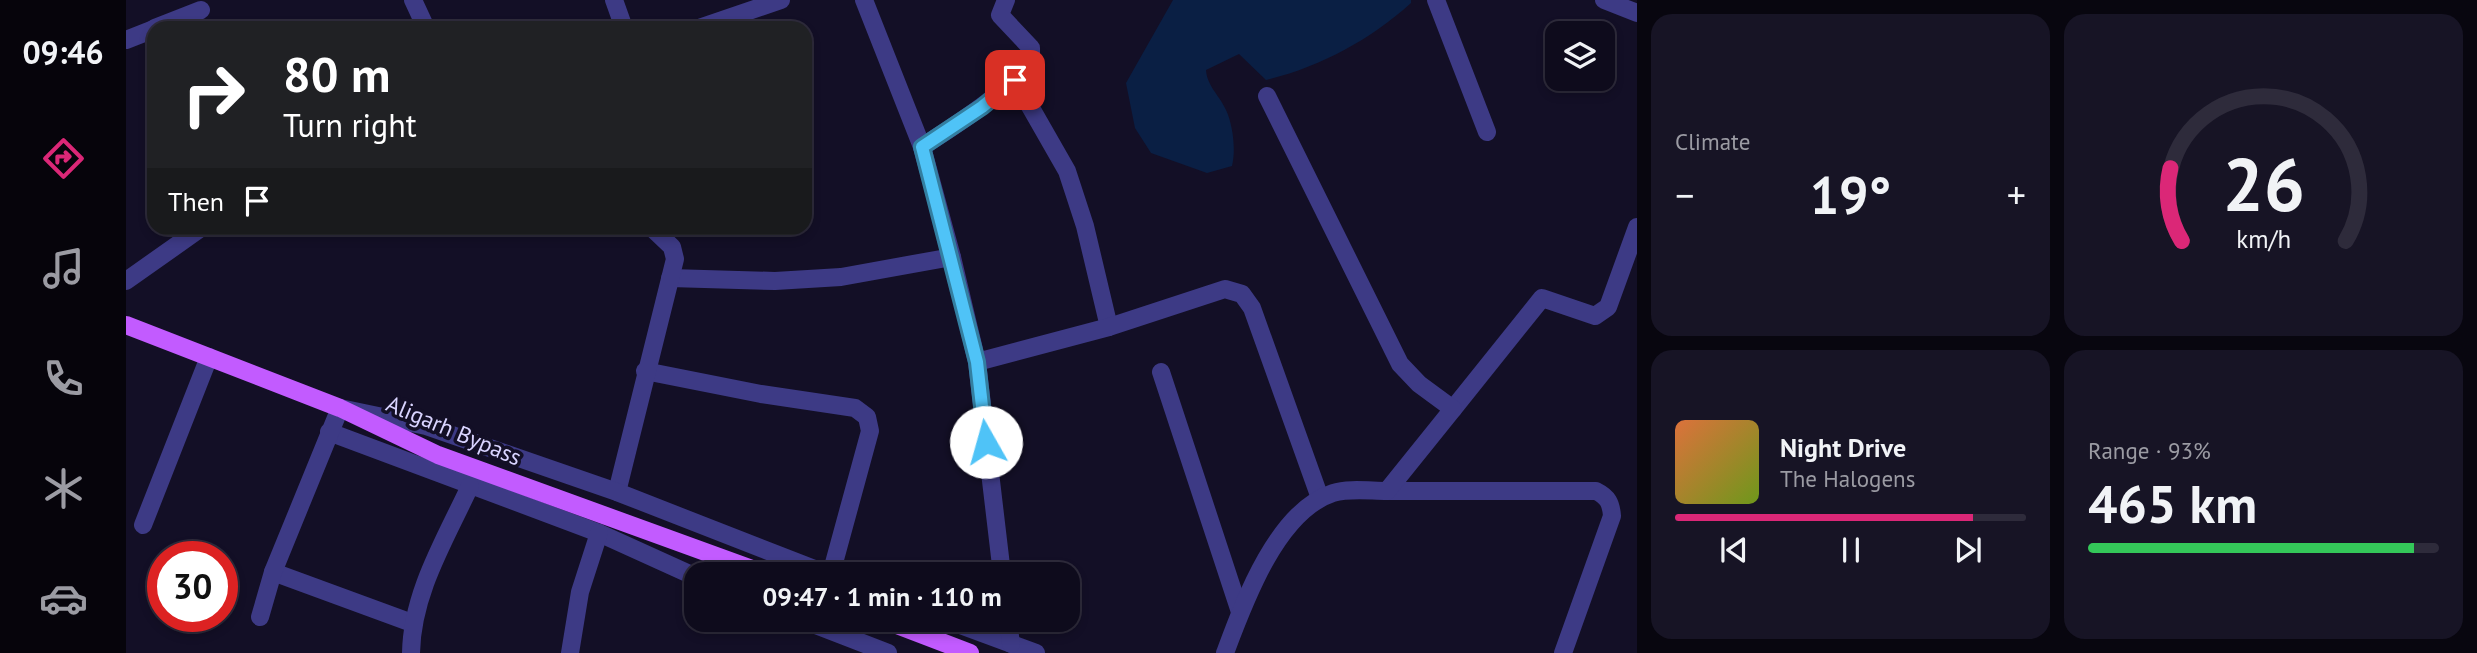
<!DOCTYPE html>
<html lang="en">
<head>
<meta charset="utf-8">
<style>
  :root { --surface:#0e0b1c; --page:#171425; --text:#f1f3f6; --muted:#9b9ba3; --line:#2e2b3b; --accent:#db2777 }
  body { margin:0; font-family:"PT Sans",sans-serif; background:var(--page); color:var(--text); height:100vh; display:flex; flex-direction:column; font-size:26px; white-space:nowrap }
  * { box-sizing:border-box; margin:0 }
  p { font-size:23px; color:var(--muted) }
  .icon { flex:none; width:38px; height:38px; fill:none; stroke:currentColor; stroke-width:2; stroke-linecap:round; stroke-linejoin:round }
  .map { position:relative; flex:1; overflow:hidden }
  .details { display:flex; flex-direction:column; gap:14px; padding:14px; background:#08060f; width:840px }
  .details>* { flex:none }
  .top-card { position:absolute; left:21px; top:21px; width:665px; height:214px; border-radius:21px; box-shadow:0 4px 10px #0003,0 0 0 2px var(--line); background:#202124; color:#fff; overflow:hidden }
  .controls { position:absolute; left:1419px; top:21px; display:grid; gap:14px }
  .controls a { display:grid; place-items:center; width:70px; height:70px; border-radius:14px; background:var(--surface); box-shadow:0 4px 10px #0003,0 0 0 2px var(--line); font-size:35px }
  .speed { position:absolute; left:21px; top:541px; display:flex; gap:14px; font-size:35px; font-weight:700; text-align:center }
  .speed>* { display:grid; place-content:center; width:91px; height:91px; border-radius:50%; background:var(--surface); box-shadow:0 4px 10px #0003,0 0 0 2px var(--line); line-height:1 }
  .speed .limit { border:10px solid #d22; background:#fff; color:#111 }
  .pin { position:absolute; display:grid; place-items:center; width:60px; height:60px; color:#fff; margin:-30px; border-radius:14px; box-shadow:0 4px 10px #0006 }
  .me { position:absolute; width:77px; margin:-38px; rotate:353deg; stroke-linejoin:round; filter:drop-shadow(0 0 5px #0008) }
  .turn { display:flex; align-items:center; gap:24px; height:147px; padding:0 21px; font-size:32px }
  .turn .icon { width:91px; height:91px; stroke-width:2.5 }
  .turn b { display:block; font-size:49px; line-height:60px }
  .then { display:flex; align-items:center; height:66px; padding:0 21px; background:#0003; gap:14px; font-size:26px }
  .big { font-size:52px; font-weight:600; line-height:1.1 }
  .details .tile { flex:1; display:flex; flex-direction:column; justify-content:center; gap:10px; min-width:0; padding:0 24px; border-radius:21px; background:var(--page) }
  .details .dial { align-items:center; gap:0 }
  .dial svg { height:182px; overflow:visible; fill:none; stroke:var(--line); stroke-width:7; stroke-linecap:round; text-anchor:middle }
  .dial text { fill:var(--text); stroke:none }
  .song { display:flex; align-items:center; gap:21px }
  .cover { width:84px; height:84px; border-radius:10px; background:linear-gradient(135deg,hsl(20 70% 55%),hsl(80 70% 35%)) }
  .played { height:7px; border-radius:4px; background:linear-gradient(90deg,var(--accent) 85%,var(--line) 85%) }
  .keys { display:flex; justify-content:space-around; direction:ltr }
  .heat { display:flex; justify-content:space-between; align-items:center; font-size:38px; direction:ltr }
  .charge { height:10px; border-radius:5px; background:linear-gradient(90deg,#34c759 93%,var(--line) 0) }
  .details .tiles { flex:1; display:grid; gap:14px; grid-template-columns:repeat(2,1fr) }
  .trip { position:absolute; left:558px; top:562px; width:396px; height:70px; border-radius:21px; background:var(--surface); box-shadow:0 4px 10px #0003,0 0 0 2px var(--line); font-weight:600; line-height:70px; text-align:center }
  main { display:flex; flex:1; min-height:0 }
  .dock { display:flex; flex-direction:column; width:126px; justify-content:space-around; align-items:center; background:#06040b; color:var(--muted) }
  .dock .icon { width:49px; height:49px }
  .dock .current { color:var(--accent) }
  .dock b { font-size:32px; color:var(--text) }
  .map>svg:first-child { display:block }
</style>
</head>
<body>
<main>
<nav class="dock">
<b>09:46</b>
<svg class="icon current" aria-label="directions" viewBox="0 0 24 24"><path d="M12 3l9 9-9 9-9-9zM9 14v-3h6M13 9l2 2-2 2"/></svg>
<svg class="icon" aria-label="music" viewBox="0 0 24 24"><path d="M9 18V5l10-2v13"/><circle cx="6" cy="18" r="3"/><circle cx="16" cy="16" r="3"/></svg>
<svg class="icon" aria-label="phone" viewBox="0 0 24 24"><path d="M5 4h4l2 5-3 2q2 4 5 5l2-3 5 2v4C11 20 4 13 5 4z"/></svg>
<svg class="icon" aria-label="climate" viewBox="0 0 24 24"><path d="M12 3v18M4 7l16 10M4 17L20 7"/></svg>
<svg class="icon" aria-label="car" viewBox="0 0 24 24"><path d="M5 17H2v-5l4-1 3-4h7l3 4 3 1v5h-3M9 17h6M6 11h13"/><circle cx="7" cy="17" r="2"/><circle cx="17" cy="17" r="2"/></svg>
</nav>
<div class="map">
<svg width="1511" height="653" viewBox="0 0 1511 653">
  <rect width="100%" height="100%" fill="#130f26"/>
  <path fill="#0a1f44" d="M1047,0h238v3c-41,37 -91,64 -145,77l-27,-26 -33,16c1,16 14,26 20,40 7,15 10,40 6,56l-25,7 -56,-20 -16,-25 -9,-45z"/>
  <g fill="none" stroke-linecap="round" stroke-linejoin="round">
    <g stroke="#3d3a85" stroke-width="18">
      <path d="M287,0l13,28"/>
      <path d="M488,0l10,28"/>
      <path d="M738,0l58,147 30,110 25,105 25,212"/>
      <path d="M1310,0l51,132"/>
      <path d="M1478,0l33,13"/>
      <path d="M29,28l46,-18"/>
      <path d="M573,28l82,-28"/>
      <path d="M0,40l28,-11"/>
      <path d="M889,80l52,91 18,55 24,101"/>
      <path d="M796,147c39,-26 79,-50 109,-86v-13l-31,-33 6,-15"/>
      <path d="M544,278l105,3 66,-4 111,-20"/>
      <path d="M0,281l75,-53"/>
      <path d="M851,362l132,-35 116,-38 17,5 10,14 68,190"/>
      <path d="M519,371l116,23 94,14 12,9 3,14 -39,143"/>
      <path d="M1035,372l79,240"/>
      <path d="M1327,409l89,-111 53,18 13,-9 29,-80"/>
      <path d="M203,432l270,101 97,44"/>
      <path d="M1261,491h209c12,6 15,12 16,25l-49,137"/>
      <path d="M491,492l58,-233 -3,-12 -20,-19"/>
      <path d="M17,525l66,-168"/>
      <path d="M147,572l139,51"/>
      <path d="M134,617l13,-45 67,-164 86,18 191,66 210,82"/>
      <path d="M677,620l85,33"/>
      <path d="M821,620l89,33"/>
      <path d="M882,620l3,24"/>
      <path d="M285,653c1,-60 34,-113 59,-167"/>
      <path d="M444,653l10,-61 19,-59"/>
      <path d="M1099,653c19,-51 52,-142 108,-160 16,-5 37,-2 54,-2l66,-82 -34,-25 -19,-20 -133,-268"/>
    </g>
    <g stroke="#c25bff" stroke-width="18">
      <path d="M0,325l214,83 98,47 328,119"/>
      <path d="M758,620l86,33"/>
    </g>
  </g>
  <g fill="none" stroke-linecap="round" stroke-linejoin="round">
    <g stroke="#337fa1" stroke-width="18">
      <path id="route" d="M860,442l-9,-80 -55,-215 60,-40 33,-27"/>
    </g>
    <use href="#route" stroke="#4fc3f7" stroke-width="12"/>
  </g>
  <g text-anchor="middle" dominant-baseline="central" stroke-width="7" stroke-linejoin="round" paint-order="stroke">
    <g font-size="23" fill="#d9d4ff" stroke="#130f26">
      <text transform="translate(328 430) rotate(23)">Aligarh Bypass</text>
    </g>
  </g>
</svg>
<div class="controls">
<a><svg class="icon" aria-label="layers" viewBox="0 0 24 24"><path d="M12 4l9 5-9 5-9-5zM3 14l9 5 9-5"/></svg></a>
</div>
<div class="speed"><div class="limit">30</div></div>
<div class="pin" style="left:889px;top:80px;background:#d93025"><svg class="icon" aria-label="arrive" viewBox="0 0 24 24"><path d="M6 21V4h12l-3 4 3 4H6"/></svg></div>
<svg class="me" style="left:860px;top:442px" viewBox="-20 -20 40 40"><circle r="19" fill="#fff"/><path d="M0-13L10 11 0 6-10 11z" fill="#4fc3f7"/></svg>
<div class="trip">09:47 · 1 min · 110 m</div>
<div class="top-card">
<div class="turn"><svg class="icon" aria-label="right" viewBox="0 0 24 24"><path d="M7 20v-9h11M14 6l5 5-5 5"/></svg><div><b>80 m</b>Turn right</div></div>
<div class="then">Then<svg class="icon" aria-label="arrive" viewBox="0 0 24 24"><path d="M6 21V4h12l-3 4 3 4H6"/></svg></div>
</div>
</div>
<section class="details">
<div class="tiles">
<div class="tile"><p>Climate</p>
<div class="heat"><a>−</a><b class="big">19°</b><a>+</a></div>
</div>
<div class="tile dial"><svg viewBox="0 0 100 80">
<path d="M14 69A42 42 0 1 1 86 69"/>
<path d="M14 69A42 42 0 0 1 9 37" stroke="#db2777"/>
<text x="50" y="56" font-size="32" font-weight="700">26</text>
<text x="50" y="72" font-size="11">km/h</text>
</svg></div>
<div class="tile">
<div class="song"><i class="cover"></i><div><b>Night Drive</b><p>The Halogens</p></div></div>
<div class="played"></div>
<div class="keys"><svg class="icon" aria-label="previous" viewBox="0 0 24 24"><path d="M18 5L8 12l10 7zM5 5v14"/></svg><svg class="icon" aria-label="pause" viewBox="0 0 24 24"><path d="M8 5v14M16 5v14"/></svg><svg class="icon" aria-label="next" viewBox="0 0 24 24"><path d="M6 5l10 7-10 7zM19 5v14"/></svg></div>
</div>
<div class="tile"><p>Range · 93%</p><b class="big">465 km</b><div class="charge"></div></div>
</div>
</section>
</main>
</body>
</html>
